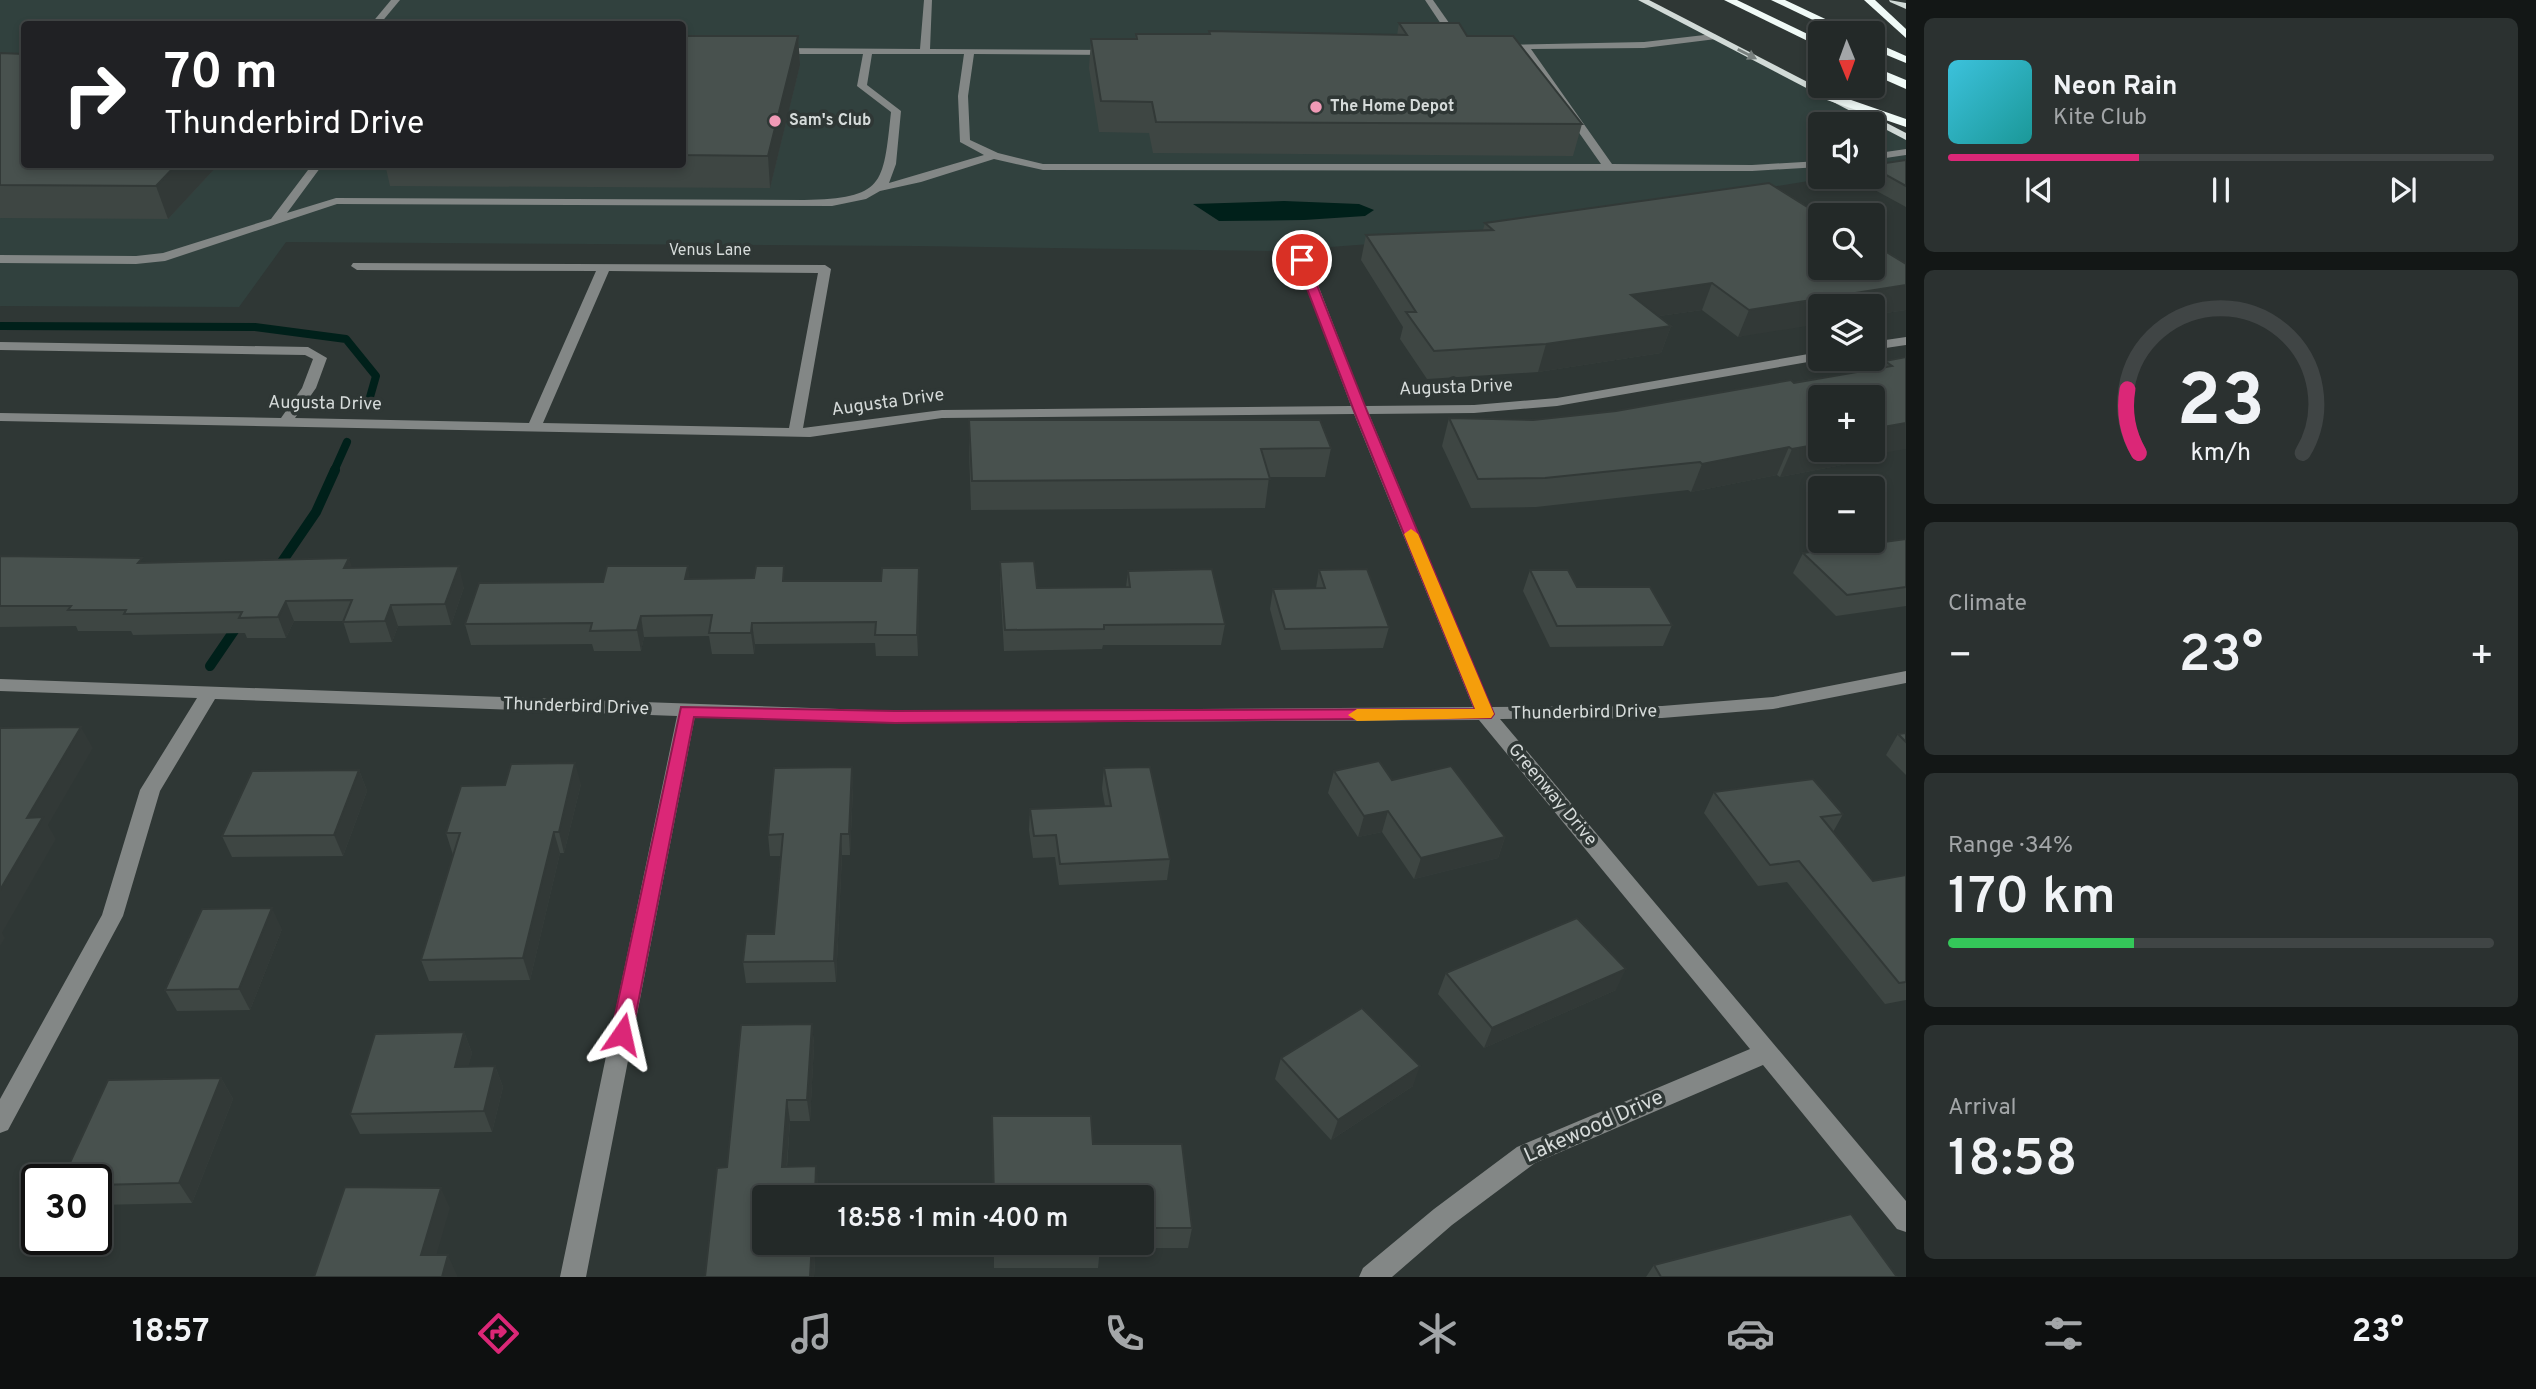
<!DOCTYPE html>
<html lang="en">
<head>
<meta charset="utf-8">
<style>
  :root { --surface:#232928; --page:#2b3130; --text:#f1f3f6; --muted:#a3a6a8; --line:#404545; --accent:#db2777 }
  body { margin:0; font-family:Overpass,sans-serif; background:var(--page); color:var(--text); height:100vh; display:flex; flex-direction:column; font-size:26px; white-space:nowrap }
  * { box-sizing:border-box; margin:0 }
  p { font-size:23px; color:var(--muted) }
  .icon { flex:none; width:38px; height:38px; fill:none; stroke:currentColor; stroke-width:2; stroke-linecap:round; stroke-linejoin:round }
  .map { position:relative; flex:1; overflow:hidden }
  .panel { display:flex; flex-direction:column; gap:18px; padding:18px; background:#131716; width:630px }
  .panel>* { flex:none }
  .hud { position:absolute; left:21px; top:21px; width:665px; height:147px; border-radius:7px; box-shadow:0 4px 10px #0003,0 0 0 2px var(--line); background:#202124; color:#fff; overflow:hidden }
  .needle { width:46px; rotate:179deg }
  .fabs { position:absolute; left:1808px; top:21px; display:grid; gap:14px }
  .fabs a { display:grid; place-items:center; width:77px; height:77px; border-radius:7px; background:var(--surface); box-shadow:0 4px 10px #0003,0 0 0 2px var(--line); font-size:35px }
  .speed { position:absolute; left:21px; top:1164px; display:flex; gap:14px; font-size:35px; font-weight:700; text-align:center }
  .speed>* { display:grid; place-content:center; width:91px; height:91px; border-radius:50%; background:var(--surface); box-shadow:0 4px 10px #0003,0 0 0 2px var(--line); line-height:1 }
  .speed .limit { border:4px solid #111; border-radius:10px; background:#fff; color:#111 }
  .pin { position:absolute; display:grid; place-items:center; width:60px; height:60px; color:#fff; margin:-30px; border:4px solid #fff; border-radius:50%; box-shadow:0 2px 7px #0007 }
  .me { position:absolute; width:77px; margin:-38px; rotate:11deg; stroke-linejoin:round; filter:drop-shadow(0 0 5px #0008) }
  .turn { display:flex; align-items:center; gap:24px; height:147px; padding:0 28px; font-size:32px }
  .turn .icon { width:91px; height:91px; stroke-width:2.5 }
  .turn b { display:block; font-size:49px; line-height:60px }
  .big { font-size:52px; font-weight:600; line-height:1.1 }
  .panel .card { flex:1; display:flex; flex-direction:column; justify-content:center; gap:10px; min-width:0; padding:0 24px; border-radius:10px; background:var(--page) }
  .panel .dial { align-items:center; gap:0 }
  .dial svg { height:182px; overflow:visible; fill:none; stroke:var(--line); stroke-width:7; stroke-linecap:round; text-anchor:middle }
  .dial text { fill:var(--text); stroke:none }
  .song { display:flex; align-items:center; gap:21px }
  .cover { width:84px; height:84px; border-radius:10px; background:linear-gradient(135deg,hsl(190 70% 55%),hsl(180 70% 35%)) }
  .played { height:7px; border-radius:4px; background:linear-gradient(90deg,var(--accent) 35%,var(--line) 35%) }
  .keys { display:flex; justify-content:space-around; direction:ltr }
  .heat { display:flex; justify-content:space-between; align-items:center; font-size:38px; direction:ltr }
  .charge { height:10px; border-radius:5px; background:linear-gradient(90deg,#34c759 34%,var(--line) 0) }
  .trip { position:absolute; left:752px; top:1185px; width:402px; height:70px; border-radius:7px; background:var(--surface); box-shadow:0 4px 10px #0003,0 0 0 2px var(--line); font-weight:600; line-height:70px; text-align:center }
  .tabs { display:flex; height:112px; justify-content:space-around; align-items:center; background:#0e1010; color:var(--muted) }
  .tabs .icon { width:49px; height:49px }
  .tabs .selected { color:var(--accent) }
  .tabs b { font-size:32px; color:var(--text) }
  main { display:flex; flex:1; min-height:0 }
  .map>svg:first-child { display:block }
</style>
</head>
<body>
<main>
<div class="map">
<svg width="1906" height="1277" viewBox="0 0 1906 1277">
  <rect width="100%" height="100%" fill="#2f3735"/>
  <path fill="#31413e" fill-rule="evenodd" d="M0,0h1642l264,137v28l-33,5 -1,-46h-52v53h13l-370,60 -186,14 -360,-5 -631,-4 -47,65 -239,-1zM24,24h658v140h-658z"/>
  <path fill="#00201a" d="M1284,201l75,3 15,6 -9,6 -61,4 -85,1 -26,-17z"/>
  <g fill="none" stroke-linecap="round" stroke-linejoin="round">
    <g stroke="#00201a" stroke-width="8">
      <path d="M0,326l255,1 91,12 30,37 -8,28"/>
      <path d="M334,471l13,-29"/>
    </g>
    <g stroke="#00201a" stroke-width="10">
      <path d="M275,572l41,-60 19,-42"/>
      <path d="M210,666l30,-44"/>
    </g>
    <g fill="#838786" fill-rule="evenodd">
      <path d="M391,0h9l-20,24h-9z"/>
      <path d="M924,0h8l-2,49 185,1v4l-3,1 -138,-1 -6,42 2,44 28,13 45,11h558l-80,-114h-21l-5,-3 2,-2 147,-3 69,-8 3,1v4l-72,9 -113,1 81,115 140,1 68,-4v6l-68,4 -709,-1 -49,-11 -73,23 -41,9 -14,8 -34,7 -495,-2 -172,57 -29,3 -136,-1v-8l136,1 27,-3 108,-34 37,-49 -75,-3 -5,-3h95l-36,49 49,-15 468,2c80,-2 79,-14 87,-88l-34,-26 6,-32h-87l-5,-3 5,-3 144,1zM872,54h92l-6,42 2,46 24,13 -95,28 7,-19 5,-53 -34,-26z"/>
      <path d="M1425,0h8l28,40 -2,2h-6z"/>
      <path d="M1906,149v6l-34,5v-6z"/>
      <path d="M1302,255l6,4 57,147 109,-1 83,-7 263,-46v7h5l-268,47 -83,7 -105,1 122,293 171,-1 111,-9 133,-26v12l-133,26 -111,9 -162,1 406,482v31l-9,-3 -134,-164 -228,98 -83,62 -60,52h-33l4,-9 71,-59 83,-62 233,-98 -271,-329 -584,3 -200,-7 -109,561h-26l117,-561 -462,-17 -55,92 -37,125 -115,214 -8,3v-34l102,-184 38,-125 57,-92 -197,-7v-12l895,32 578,-4 -119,-293 -412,4 -132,19 -810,-16v-8l281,5 21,-30 11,-29 -8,-4 -305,-5v-8l308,5 19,11 -11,30 -21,30 234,5 67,-152 -239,-1 -6,-4 2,-3 472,2 6,4 -28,159 139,-18 409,-4 -55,-147zM609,271l209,2 -29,155 -246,-5z"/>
      <path d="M1906,337v8l-34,5v-8z"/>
    </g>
    <g fill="#d1dad7" fill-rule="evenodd">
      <path d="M1638,0h11l257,133v7z"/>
      <path d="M1889,0l17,3v6l-16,-7z"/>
    </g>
    <g fill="#f0faf7" fill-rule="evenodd">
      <path d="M1724,0h13l83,40v7z"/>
      <path d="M1771,0h14l70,33h-15z"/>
      <path d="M1864,0h11l31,29v9z"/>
      <path d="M1872,41l34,15v7l-34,-14z"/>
      <path d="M1872,66l34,14v9l-34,-15z"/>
      <path d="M1828,92l78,27v8l-82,-28 -2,-3z"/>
    </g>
  </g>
  <g fill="#3e4643">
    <path d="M1399,23l68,13 115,88 -9,32 -420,-3 -4,-20 -50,-1 -10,-64 2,-29h44l1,-5h73v-3l188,4z"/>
    <path d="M682,36h116l2,29 -30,123 -380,-2 -5,-22h297z"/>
    <path d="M0,53l24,111h195l-51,55 -168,-1z"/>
    <path d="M1906,160v47l-44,-24 3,-6h7v-12z"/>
    <path d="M1485,223l335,45 86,42 -34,5v-9l-134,31 -36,-27 -43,6 12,10 -10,27 -123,19 -111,7 -27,-40 3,-12 -42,-67 5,-25 117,-5z"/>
    <path d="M1906,357l-54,106 -72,14 -3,-2 -86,17 -3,-2 -152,17 -65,1 -29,-62 7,-28 84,2 83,-9 265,-43 4,-7z"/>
    <path d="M969,420l362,28 -6,29h-56l-4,31 -294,2 -2,-61z"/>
    <path d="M1906,539v67l-70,10 -43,-43 10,-20z"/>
    <path d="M0,556l144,7 208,5 112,19 -13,38 -53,1 -6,16 -42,1 -7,-22h-49l-8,17h-39l-2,-5 -112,2 -2,-4h-53l-2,-5 -76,1z"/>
    <path d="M1000,562l37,26 89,-1 2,-16 97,53 -4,21h-118l-1,4 -98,2 -4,-69z"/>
    <path d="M919,568l-1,88h-42l-1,-13 -120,1 -1,10h-42l-3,-18 -65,1 -3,14h-47l-2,-7 -121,1 -6,-21 138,-42 87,-3 191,2z"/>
    <path d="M1319,570l70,57 -6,21 -102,2 -11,-41 3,-20 43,-1z"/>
    <path d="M1530,570l142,55 -9,21 -113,1 -27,-56z"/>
    <path d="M1906,733v42l-20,-20 12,-21z"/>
    <path d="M852,767l1,21 -3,67h-8l-6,127 -90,1 -3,-21 31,-28 7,-78h-11l-2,-21z"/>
    <path d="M1104,768l66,91 -3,21 -108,5 -4,-28 -22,1 -4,-28 1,-21 75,-3 -3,-17z"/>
    <path d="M359,770l8,21 -24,65 -111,1 -10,-21z"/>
    <path d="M1334,771l58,9 113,57 -7,21 -84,21 -32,-47 -24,5 -30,-44z"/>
    <path d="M581,784l-17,69h-4l-30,127 -101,1 -8,-21 32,-105 -7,-22z"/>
    <path d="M1714,792l129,22 -10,18 40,49 33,-6v125l-21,4 -98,-122 -29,4 -54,-73z"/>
    <path d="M282,929l-32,81 -73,1 -12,-21z"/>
    <path d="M1446,973l170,17 -132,58 -46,-54z"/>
    <path d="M812,1024l2,21 -4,76h-20l-3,46 32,19 -1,11h-53l51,45 -2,35h-109l22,-110z"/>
    <path d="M464,1032l8,21 -4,13h27l8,21 -11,45 -132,2 -10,-20z"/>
    <path d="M1281,1058l132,28 -82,54 -56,-61z"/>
    <path d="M221,1078l12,21 -41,104 -96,2v-25z"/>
    <path d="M992,1116h99l2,28h89l10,84 -4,20h-88l-2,20h-104v-26h149v-45h-150z"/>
    <path d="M1654,1265l243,12h-251z"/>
  </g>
  <g fill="#323937">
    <path d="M798,36l2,29 -30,123 -2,-32z"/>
    <path d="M177,164h42l-51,55 -12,-33z"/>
    <path d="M1712,283l-10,27 -79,11 8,-26z"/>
    <path d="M1906,285v25l-34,5v-9h-52v18l-82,13 11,-27z"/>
    <path d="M1671,326l-10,27 -123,19 8,-28z"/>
    <path d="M1906,423v26l-51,9 -3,5 -72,14 12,-28 28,-5v6h52v-21z"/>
    <path d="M1789,447l-12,28 -86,17 11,-28z"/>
    <path d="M349,558l7,21 -12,-11z"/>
    <path d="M459,566l5,21 -13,38 -6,-21z"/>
    <path d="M688,566l3,21 -6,-8z"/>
    <path d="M919,568v20l-1,68 -1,-21z"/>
    <path d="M286,601l8,20 -8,17 -8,-21z"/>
    <path d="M391,605l7,21 -6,16 -7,-21z"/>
    <path d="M641,616l3,21 -3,14 -4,-21z"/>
    <path d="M752,623l3,21 -1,10 -3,-21z"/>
    <path d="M81,727l12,21 -45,77 8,14 -54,94 3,5 -5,8v-56l27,-72z"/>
    <path d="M575,763l6,21 -17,69 -5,-21z"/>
    <path d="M852,767l1,21 -3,67 -1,-21z"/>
    <path d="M359,770l8,21 -24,65 -9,-21z"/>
    <path d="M1388,811l-6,21 -24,5 6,-21z"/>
    <path d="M554,832l6,21 -30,127 -7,-22z"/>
    <path d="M841,834l1,21 -6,127 -2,-21z"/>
    <path d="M1505,837l-7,21 -84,21 7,-21z"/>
    <path d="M272,908l10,21 -32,81 -11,-21z"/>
    <path d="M1626,969l-10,21 -132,58 8,-20z"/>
    <path d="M812,1024l2,21 -4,76 -3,-21z"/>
    <path d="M464,1032l8,21 -9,34 -8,-20z"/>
    <path d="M495,1066l8,21 -11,45 -8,-21z"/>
    <path d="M1420,1066l-7,20 -82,54 7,-20z"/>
    <path d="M221,1078l12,21 -41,104 -13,-20z"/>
    <path d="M787,1100l3,21 -5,66 -3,-20z"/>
    <path d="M816,1166l3,20 -1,11h-3z"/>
    <path d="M441,1188l9,20 -19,66 -10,-19z"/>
    <path d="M812,1242h4l-2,35h-4z"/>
    <path d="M448,1255l9,20v2h-15z"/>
  </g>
  <g fill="#48514e" stroke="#323937" stroke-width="2">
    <path d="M1399,23h60l8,13h46l69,88 -426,-2 -4,-20 -51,-1 -10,-62h46l-1,-5h74l-1,-3 198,4z"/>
    <path d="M682,36h116l-30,120 -86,-1z"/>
    <path d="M0,53l24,1v110h153l-21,22 -156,-1z"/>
    <path d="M1906,160v26l-34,-19v-2z"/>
    <path d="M1769,183l51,32v53h52v-20l2,1 6,-1 26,16v21l-157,25 -37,-27 -81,12 40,31 -125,18 -112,7 -28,-39h10l-50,-77 127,-5 -8,-7z"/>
    <path d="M1906,357v66l-34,6v-32h-52v47l-28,5 -3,-2 -87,17 -2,-2 -155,16 -67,1 -29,-61 84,2 83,-9 175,-31 3,3 98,-17 -7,-5z"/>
    <path d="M969,420h351l11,28 -70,1 9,30 -298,2z"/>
    <path d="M1906,539v48l-59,8 -44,-42z"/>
    <path d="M0,556l142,2 -4,5 211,-5 -5,10 115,-2 -14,38 -54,1 -6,16 -42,1 9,-22 -66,1 -8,16 -39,1 3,-6 -118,2 2,-4h-58l3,-4h-71z"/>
    <path d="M1034,561l3,27 93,-1 -2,-16 84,-2 13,55 -121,1v4l-99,1 -5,-68z"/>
    <path d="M607,566h81l-3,13 69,-1 2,-12h28l-1,15h98l1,-13h37l-2,67h-42l1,-13 -124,1 -1,10h-42l3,-18 -71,1 -4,14 -47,1 2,-8 -127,1 14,-41 124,-1z"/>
    <path d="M1367,569l22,58 -104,2 -12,-40 52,-1 -6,-18z"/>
    <path d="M1530,570h38l9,17h73l22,38 -115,1z"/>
    <path d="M81,727l-54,91 16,-1 -43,73v-162z"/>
    <path d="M1906,733v9l-8,-8z"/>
    <path d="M1379,761l13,19 59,-14 54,71 -84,21 -33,-47 -24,5 -30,-45z"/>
    <path d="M575,763l-16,69h-5l-31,126 -102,2 39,-127h-14l15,-47 44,-1 6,-21z"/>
    <path d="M852,767l-3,67h-8l-7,127 -91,1 3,-28h28l9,-100 -15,1 6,-67z"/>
    <path d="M1150,767l20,92 -110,5 -4,-29 -22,1 -4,-27 81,-3 -7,-38z"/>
    <path d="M359,770l-25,65 -112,1 30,-65z"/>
    <path d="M1813,779l30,35 -22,3 52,64 33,-6v107l-7,1 -100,-122 -29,4 -56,-73z"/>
    <path d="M272,908l-33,81 -74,1 37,-81z"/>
    <path d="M1577,918l49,51 -134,59 -46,-55z"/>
    <path d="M1362,1008l58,58 -82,54 -57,-62z"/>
    <path d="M812,1024l-5,76h-20l-5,67 34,-1 -1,31h-50v45h47l-2,35h-105l12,-109 10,-1 14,-142z"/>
    <path d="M464,1032l-9,35 40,-1 -11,45 -134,3 25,-80z"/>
    <path d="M221,1078l-42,105 -83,2v-5h-34l46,-100z"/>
    <path d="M992,1116h99l2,28h89l10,84h-49v-31h-149z"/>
    <path d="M345,1187l96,1 -20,67h27l-6,22h-128z"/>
    <path d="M1851,1214l46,63h-236l-7,-12z"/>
    <rect x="995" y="1242" width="105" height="6"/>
  </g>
  <defs><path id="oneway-solid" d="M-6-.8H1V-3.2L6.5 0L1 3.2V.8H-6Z" transform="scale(1.75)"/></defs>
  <use fill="#78807e" href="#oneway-solid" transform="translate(1747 54) rotate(27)"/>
  <path fill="#db2777" stroke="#8e194d" stroke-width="2" d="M1302,256l5,4 60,151 127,303 -3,4 -596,5 -201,-6 -62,317 -3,7 -7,2 -8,-2 -3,-7 70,-327 214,4 580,-2 -121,-298 -58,-151z"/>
  <path fill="#f59e0b" d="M1411,529l7,5 76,180 -3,4 -134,3 -9,-6 9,-6h118l-71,-175z"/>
  <g fill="#f09ab6" stroke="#2f3735" stroke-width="2.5">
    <circle cx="1316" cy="107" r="7"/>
    <circle cx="775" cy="121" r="7"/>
  </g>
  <g text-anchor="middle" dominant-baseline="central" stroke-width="7" stroke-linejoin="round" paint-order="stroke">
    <g font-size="16" font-weight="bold" fill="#d6dbda" stroke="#2f3735" text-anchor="start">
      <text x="1330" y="107">The Home Depot</text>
      <text x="789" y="121">Sam's Club</text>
    </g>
    <g font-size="16" fill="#d6dbda" stroke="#2f3735">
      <text x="710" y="251">Venus Lane</text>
    </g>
    <g font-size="18" fill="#d6dbda" stroke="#2f3735">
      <text transform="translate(1456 388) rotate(-2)">Augusta Drive</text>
      <text transform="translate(888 403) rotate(-8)">Augusta Drive</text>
      <text transform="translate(325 404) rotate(1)">Augusta Drive</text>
      <text transform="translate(576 707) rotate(2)">Thunderbird Drive</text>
      <text transform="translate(1584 713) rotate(-1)">Thunderbird Drive</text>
      <text transform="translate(1552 795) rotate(50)">Greenway Drive</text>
    </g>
    <g font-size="21" fill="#d6dbda" stroke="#2f3735">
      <text transform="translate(1594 1127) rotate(-24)">Lakewood Drive</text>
    </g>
  </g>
</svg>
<div class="fabs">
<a><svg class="needle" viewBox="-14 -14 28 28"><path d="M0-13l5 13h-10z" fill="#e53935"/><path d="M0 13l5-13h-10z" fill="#a3a6a8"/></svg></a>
<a><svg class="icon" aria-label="sound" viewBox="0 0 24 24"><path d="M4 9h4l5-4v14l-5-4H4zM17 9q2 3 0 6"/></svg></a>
<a><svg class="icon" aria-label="search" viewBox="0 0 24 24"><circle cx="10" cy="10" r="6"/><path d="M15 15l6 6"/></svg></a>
<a><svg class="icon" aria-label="layers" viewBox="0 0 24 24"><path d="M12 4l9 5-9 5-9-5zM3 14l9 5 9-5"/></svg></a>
<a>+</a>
<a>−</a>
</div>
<div class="speed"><div class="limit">30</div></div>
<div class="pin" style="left:1302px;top:260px;background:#d93025"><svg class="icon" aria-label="arrive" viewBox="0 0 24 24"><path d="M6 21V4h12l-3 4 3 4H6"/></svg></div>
<svg class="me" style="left:622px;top:1034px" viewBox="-20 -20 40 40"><path d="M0-17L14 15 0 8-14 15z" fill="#db2777" stroke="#fff" stroke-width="4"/></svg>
<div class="trip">18:58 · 1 min · 400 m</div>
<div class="hud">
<div class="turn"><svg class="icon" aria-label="right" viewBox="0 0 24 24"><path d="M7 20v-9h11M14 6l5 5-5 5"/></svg><div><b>70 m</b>Thunderbird Drive</div></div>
</div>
</div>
<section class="panel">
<div class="card">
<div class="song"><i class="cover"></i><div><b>Neon Rain</b><p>Kite Club</p></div></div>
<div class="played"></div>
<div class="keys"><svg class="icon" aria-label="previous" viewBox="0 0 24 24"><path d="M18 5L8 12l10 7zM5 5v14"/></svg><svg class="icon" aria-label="pause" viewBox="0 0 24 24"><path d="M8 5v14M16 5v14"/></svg><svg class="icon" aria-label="next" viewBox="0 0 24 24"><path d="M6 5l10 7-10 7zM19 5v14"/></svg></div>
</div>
<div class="card dial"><svg viewBox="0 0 100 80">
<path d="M14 69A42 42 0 1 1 86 69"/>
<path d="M14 69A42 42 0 0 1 9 41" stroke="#db2777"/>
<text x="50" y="56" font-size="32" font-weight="700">23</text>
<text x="50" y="72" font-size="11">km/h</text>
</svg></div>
<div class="card"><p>Climate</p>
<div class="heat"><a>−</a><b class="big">23°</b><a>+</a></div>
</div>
<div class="card"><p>Range · 34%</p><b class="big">170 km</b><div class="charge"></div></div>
<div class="card"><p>Arrival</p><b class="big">18:58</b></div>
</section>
</main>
<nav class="tabs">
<b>18:57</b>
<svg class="icon selected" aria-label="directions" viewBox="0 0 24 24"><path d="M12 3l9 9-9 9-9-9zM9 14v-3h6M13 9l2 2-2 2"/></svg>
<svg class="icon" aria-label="music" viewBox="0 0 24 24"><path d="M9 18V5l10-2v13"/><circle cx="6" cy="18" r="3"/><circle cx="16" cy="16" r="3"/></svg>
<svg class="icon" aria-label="phone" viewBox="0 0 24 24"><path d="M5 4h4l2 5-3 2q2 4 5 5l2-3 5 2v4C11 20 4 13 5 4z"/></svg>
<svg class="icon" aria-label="climate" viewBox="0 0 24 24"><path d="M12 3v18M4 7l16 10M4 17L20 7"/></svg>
<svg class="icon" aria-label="car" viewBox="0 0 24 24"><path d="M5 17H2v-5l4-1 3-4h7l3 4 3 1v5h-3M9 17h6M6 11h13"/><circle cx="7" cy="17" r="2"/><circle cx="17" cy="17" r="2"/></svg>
<svg class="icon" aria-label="filters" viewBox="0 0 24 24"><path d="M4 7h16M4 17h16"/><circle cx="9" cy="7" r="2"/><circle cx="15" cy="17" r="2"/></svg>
<b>23°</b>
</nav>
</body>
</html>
